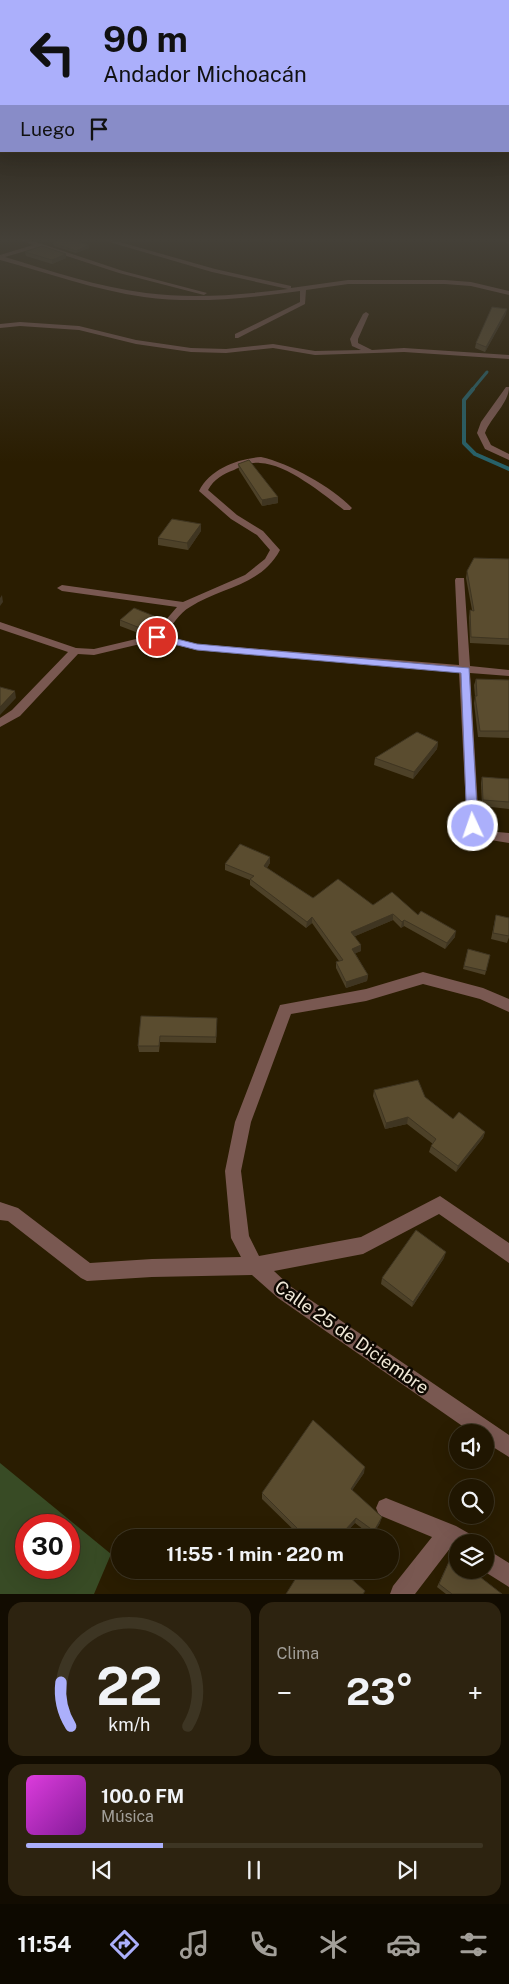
<!DOCTYPE html>
<html lang="es">
<head>
<meta charset="utf-8">
<style>
  :root { --surface:#201601; --page:#2d2310; --text:#f1f3f6; --muted:#a29f99; --line:#3d3523; --accent:#abaffb }
  body { margin:0; font-family:"Public Sans",sans-serif; background:var(--page); color:var(--text); height:100vh; display:flex; flex-direction:column; font-size:19px; white-space:nowrap }
  * { box-sizing:border-box; margin:0 }
  p { font-size:16px; color:var(--muted) }
  .icon { flex:none; width:28px; height:28px; fill:none; stroke:currentColor; stroke-width:2; stroke-linecap:round; stroke-linejoin:round }
  .map { position:relative; height:1594px; overflow:hidden }
  .details { display:flex; flex-direction:column; gap:8px; padding:8px; background:#120c01; flex:1 }
  .details>* { flex:none }
  .hud { position:absolute; left:0px; top:0px; width:510px; height:152px; box-shadow:0 5px 20px #0002,0 0 0 1px var(--line); background:#abaffb; color:#111; overflow:hidden }
  .buttons { position:absolute; left:449px; top:1424px; display:grid; gap:10px }
  .buttons a { display:grid; place-items:center; width:45px; height:45px; border-radius:50%; background:var(--surface); box-shadow:0 5px 20px #0002,0 0 0 1px var(--line); font-size:25px }
  .speed { position:absolute; left:15px; top:1514px; display:flex; gap:10px; font-size:25px; font-weight:700; text-align:center }
  .speed>* { display:grid; place-content:center; width:65px; height:65px; border-radius:50%; background:var(--surface); box-shadow:0 5px 20px #0002,0 0 0 1px var(--line); line-height:1 }
  .speed .limit { border:8px solid #d22; background:#fff; color:#111 }
  .pin { position:absolute; display:grid; place-items:center; width:42px; height:42px; color:#fff; margin:-21px; border:2px solid #fff; border-radius:50%; box-shadow:0 1px 5px #0007 }
  .me { position:absolute; width:55px; margin:-28px; rotate:357deg; stroke-linejoin:round; filter:drop-shadow(0 0 4px #0008) }
  .turn { display:flex; align-items:center; gap:18px; height:105px; padding:0 20px; font-size:22px }
  .turn .icon { width:65px; height:65px; stroke-width:2.5 }
  .turn b { display:block; font-size:35px; line-height:42px }
  .then { display:flex; align-items:center; height:48px; padding:0 20px; background:#0003; gap:10px; font-size:19px }
  .big { font-size:38px; font-weight:700; line-height:1.1 }
  .details .widget { flex:1; display:flex; flex-direction:column; justify-content:center; gap:8px; min-width:0; padding:0 18px; border-radius:15px; background:var(--page) }
  .details .dial { align-items:center; gap:0 }
  .dial svg { height:130px; overflow:visible; fill:none; stroke:var(--line); stroke-width:7; stroke-linecap:round; text-anchor:middle }
  .dial text { fill:var(--text); stroke:none }
  .song { display:flex; align-items:center; gap:15px }
  .cover { width:60px; height:60px; border-radius:8px; background:linear-gradient(135deg,hsl(300 70% 55%),hsl(290 70% 35%)) }
  .played { height:5px; border-radius:2px; background:linear-gradient(90deg,var(--accent) 30%,var(--line) 30%) }
  .keys { display:flex; justify-content:space-around; direction:ltr }
  .heat { display:flex; justify-content:space-between; align-items:center; font-size:28px; direction:ltr }
  .details .tiles { flex:1; display:grid; gap:8px; grid-template-columns:1fr 1fr }
  .widget:last-child { grid-column:span 2 }
  .trip { position:absolute; left:111px; top:1529px; width:288px; height:50px; border-radius:25px; background:var(--surface); box-shadow:0 5px 20px #0002,0 0 0 1px var(--line); font-weight:700; line-height:50px; text-align:center }
  .tabs { display:flex; height:80px; justify-content:space-around; align-items:center; background:#0d0900; color:var(--muted) }
  .tabs .icon { width:35px; height:35px }
  .tabs .selected { color:var(--accent) }
  .tabs b { font-size:22px; color:var(--text) }
  .map>svg:first-child { display:block }
</style>
</head>
<body>
<div class="map">
<svg width="509" height="1594" viewBox="0 0 509 1594">
  <rect width="100%" height="100%" fill="#2a1d01"/>
  <path fill="#384b25" fill-rule="evenodd" d="M0,1463l111,91 -17,40h-94zM26,1525h43v43h-43z"/>
  <g fill="none" stroke-linecap="round" stroke-linejoin="round">
    <path stroke="#276169" stroke-width="3" d="M472,390l15,-18"/>
    <path stroke="#276169" stroke-width="4" d="M473,389l-9,11v43l11,11 34,15"/>
    <g fill="#795851" fill-rule="evenodd">
      <path d="M18,239h9l96,32 84,22 -3,2 -85,-22 -80,-26 -34,10c46,14 93,30 141,36 47,6 95,2 142,-4l-76,-17 -113,-33h10l106,30 76,17v2l57,-8h97l26,2 38,9v4l-38,-9 -26,-2h-97l-42,6 -1,14 -67,34h-3v-4l65,-32v-11c-51,7 -105,13 -156,6 -49,-7 -96,-24 -144,-37v-5l33,-10z"/>
      <path d="M500,239l9,1v4l-8,-4z"/>
      <path d="M366,312l3,2 -11,25v4l14,7 32,-2 105,7v4l-105,-7 -89,3 -42,-7 -47,5 -35,-1 -55,-8 -57,-14 -59,-4 -20,2v-4l20,-2 59,4 57,14 55,8 35,1 47,-5 42,7 46,-1 -9,-4 -2,-7 13,-25z"/>
      <path d="M506,387h3c0,16 -18,30 -24,46l6,12 18,9v6l-24,-11 -8,-16 4,-11z"/>
      <path d="M261,457c28,6 71,30 91,51l-2,2h-6c-21,-16 -57,-46 -84,-47 -9,-1 -17,3 -26,7 -11,4 -20,9 -26,20l29,25 26,16 17,19c-19,36 -59,37 -90,57 -11,6 -18,19 -26,29l33,8 262,21 -4,-85 1,-2h8l6,88 39,4v6l-39,-3 9,151 7,7 23,2v10l-31,-5 -11,-12 -8,-154 -262,-22 -40,-10 -63,15 -16,-1 -58,62 -20,11v-9l12,-8 56,-58 -68,-23v-7l76,26 18,1 59,-14 24,-28 -115,-16 -5,-3 5,-3 121,17 62,-27 20,-16 5,-9 -13,-15 -26,-16 -32,-28c11,-22 38,-32 62,-34z"/>
      <path d="M423,972l60,16 26,11v13l-29,-13 -57,-15 -57,17 -75,13 -40,108 -10,49 8,65 10,20 102,-19 79,-41 69,47v20l-70,-49 -76,40 -89,17 16,15 219,149v22l-24,-15v-10h-14l-193,-134 -26,-23 -100,2 -65,4 -6,-3 -73,-57 -8,-1v-18l18,6 72,55 62,-4 89,-2 -10,-19 -6,-67 10,-49 45,-117 86,-16z"/>
      <path d="M386,1498l70,28 14,8 3,8h-15v9l-7,-4 -36,47h-25l3,-8 39,-49 -53,-22 -3,-7 3,-7z"/>
      <path d="M485,1548l24,15v24l-27,-17h3z"/>
    </g>
  </g>
  <g fill="#4d4128">
    <path d="M53,243l36,2v3l-13,5 -22,-7z"/>
    <path d="M25,252l41,2v4l-14,6 -26,-8z"/>
    <path d="M506,314l-21,38 -10,-4 1,-5z"/>
    <path d="M238,464l40,39 -16,3 -23,-36z"/>
    <path d="M201,531l-13,19 -30,-5v-7z"/>
    <path d="M509,559v86l-39,-2 -1,-26 1,-7h2l-6,-32 1,-7z"/>
    <path d="M154,616l1,6 -14,12 -21,-8v-6z"/>
    <path d="M476,679l33,1v58l-31,-1 -4,-34 1,-6 -1,-12z"/>
    <path d="M438,742l-1,7 -24,30 -39,-14 1,-7z"/>
    <path d="M482,777l27,2v30l-27,-3 -1,-23z"/>
    <path d="M270,857v6l-3,5 46,30 60,7 45,10 37,22 -10,12 -41,-23 -3,2 -8,-8 -38,16 6,15 -6,2 13,22 -1,6 -21,7 -10,-20v-6l3,-1 -27,-38 -6,5 -56,-43v-5l-25,-10v-6z"/>
    <path d="M496,915l13,3v19l-2,6 -16,-4z"/>
    <path d="M468,949l22,6 -5,20 -22,-6z"/>
    <path d="M141,1016l76,9 -1,18 -56,-1 -1,10h-20l-1,-6z"/>
    <path d="M374,1090l51,7 28,22 32,13 -2,6 -27,34 -27,-20 2,-6 2,-2 -26,-20 -22,5 -12,-33z"/>
    <path d="M444,1258l-32,49 -31,-23 1,-6z"/>
    <path d="M364,1473l-12,17 28,33 -8,13 -17,-13 -8,8 7,7h-52l-40,-39v-6z"/>
    <path d="M452,1555l50,39h-56l-9,-7z"/>
  </g>
  <g fill="#3f3521">
    <path d="M89,245v3l-13,5v-2z"/>
    <path d="M66,254v4l-14,6v-4z"/>
    <path d="M507,309l-1,5 -21,38 1,-5z"/>
    <path d="M278,497v6l-16,3v-6z"/>
    <path d="M201,524v7l-13,19 -1,-7z"/>
    <path d="M2,595l1,7 -3,4v-8z"/>
    <path d="M154,616l1,6 -14,12 -1,-6z"/>
    <path d="M15,691l1,7 -16,17v-8z"/>
    <path d="M438,742l-1,7 -24,30 1,-7z"/>
    <path d="M270,857v6l-6,9v-6z"/>
    <path d="M393,914v6l-42,18v-6z"/>
    <path d="M312,917v6l-6,5 1,-6z"/>
    <path d="M404,920v6l-3,2 1,-6z"/>
    <path d="M456,931l-1,6 -10,12 2,-6z"/>
    <path d="M361,945v6l-9,4v-6z"/>
    <path d="M368,975l-1,6 -21,7v-6z"/>
    <path d="M408,1117l-1,7 -22,5 1,-6z"/>
    <path d="M485,1132l-2,6 -27,34 2,-6z"/>
    <path d="M446,1252l-2,6 -32,49 1,-5z"/>
    <path d="M365,1467l-1,6 -15,22 2,-6z"/>
    <path d="M382,1517l-2,6 -8,13 2,-5z"/>
    <path d="M356,1518l-1,5 -10,11 1,-5z"/>
  </g>
  <g fill="#5a4c2f" stroke="#3f3521">
    <path d="M65,239h2l22,6 -13,6 -23,-8z"/>
    <path d="M42,246l24,8 -14,6 -27,-8z"/>
    <path d="M492,307l15,2 -21,38 -10,-4z"/>
    <path d="M249,460l29,37 -16,3 -24,-36z"/>
    <path d="M172,519l29,5 -14,19 -29,-5z"/>
    <path d="M474,558l35,1v80l-38,-2 -1,-27 4,1 -7,-40z"/>
    <path d="M134,608l20,8 -14,12 -20,-8z"/>
    <path d="M476,679l33,1v51h-29l-5,-35h2z"/>
    <path d="M0,687l15,4 -15,16z"/>
    <path d="M417,732l21,10 -24,30 -39,-14z"/>
    <path d="M482,777l27,2v23l-26,-2z"/>
    <path d="M240,844l30,13 -6,9 49,32 25,-19 35,26 19,-13 26,23 3,-4 35,20 -9,12 -43,-23 -2,2 -9,-8 -42,18 10,13 -9,4 16,26 -22,7 -10,-20 7,-2 -31,-43 -5,5 -57,-43 4,-3 -29,-12z"/>
    <path d="M496,915l13,3v18l-16,-3z"/>
    <path d="M468,949l22,6 -4,16 -22,-5z"/>
    <path d="M141,1016l76,2 -1,19 -56,-1 -1,10h-21z"/>
    <path d="M418,1080l7,17 28,22 6,-7 26,20 -27,34 -27,-20 5,-7 -28,-22 -22,6 -12,-33z"/>
    <path d="M416,1230l30,22 -33,50 -31,-24z"/>
    <path d="M313,1420l52,47 -14,22 31,28 -8,14 -18,-13 -10,11 8,9h-47l-45,-45z"/>
    <path d="M452,1555l6,4v11h13l31,24h-50l-13,-10z"/>
    <path d="M301,1570h49l-3,5 18,16 -2,3h-77z"/>
  </g>
  <linearGradient id="sky" x2="0" y2="1"><stop stop-color="#171001"/><stop offset="0.52" stop-color="#444038"/><stop offset="1" stop-color="#444038" stop-opacity="0"/></linearGradient>
  <rect width="509" height="462" fill="url(#sky)"/>
  <path fill="#abaffb" stroke="#6f72a3" d="M157,634l40,10 272,24 9,158 -1,3h-9l-1,-3 -6,-153 -264,-23 -43,-11 -2,-2z"/>
  <g text-anchor="middle" dominant-baseline="central" stroke-width="5" stroke-linejoin="round" paint-order="stroke">
    <g font-size="18" fill="#f0e8d7" stroke="#0e0801">
      <text transform="translate(352 1337) rotate(35)">Calle 25 de Diciembre</text>
    </g>
  </g>
</svg>
<div class="buttons">
<a><svg class="icon" aria-label="sound" viewBox="0 0 24 24"><path d="M4 9h4l5-4v14l-5-4H4zM17 9q2 3 0 6"/></svg></a>
<a><svg class="icon" aria-label="search" viewBox="0 0 24 24"><circle cx="10" cy="10" r="6"/><path d="M15 15l6 6"/></svg></a>
<a><svg class="icon" aria-label="layers" viewBox="0 0 24 24"><path d="M12 4l9 5-9 5-9-5zM3 14l9 5 9-5"/></svg></a>
</div>
<div class="speed"><div class="limit">30</div></div>
<div class="pin" style="left:157px;top:637px;background:#d93025"><svg class="icon" aria-label="arrive" viewBox="0 0 24 24"><path d="M6 21V4h12l-3 4 3 4H6"/></svg></div>
<svg class="me" style="left:473px;top:826px" viewBox="-20 -20 40 40"><circle r="17" fill="#abaffb" stroke="#fff" stroke-width="3"/><path d="M0-11L8 9 0 5-8 9z" fill="#fff"/></svg>
<div class="trip">11:55 · 1 min · 220 m</div>
<div class="hud">
<div class="turn"><svg class="icon" aria-label="left" viewBox="0 0 24 24"><path d="M17 20v-9H6M10 6l-5 5 5 5"/></svg><div><b>90 m</b>Andador Michoacán</div></div>
<div class="then">Luego<svg class="icon" aria-label="arrive" viewBox="0 0 24 24"><path d="M6 21V4h12l-3 4 3 4H6"/></svg></div>
</div>
</div>
<section class="details">
<div class="tiles">
<div class="widget dial"><svg viewBox="0 0 100 80">
<path d="M14 69A42 42 0 1 1 86 69"/>
<path d="M14 69A42 42 0 0 1 8 42" stroke="#abaffb"/>
<text x="50" y="56" font-size="32" font-weight="700">22</text>
<text x="50" y="72" font-size="11">km/h</text>
</svg></div>
<div class="widget"><p>Clima</p>
<div class="heat"><a>−</a><b class="big">23°</b><a>+</a></div>
</div>
<div class="widget">
<div class="song"><i class="cover"></i><div><b>100.0 FM</b><p>Música</p></div></div>
<div class="played"></div>
<div class="keys"><svg class="icon" aria-label="previous" viewBox="0 0 24 24"><path d="M18 5L8 12l10 7zM5 5v14"/></svg><svg class="icon" aria-label="pause" viewBox="0 0 24 24"><path d="M8 5v14M16 5v14"/></svg><svg class="icon" aria-label="next" viewBox="0 0 24 24"><path d="M6 5l10 7-10 7zM19 5v14"/></svg></div>
</div>
</div>
</section>
<nav class="tabs">
<b>11:54</b>
<svg class="icon selected" aria-label="directions" viewBox="0 0 24 24"><path d="M12 3l9 9-9 9-9-9zM9 14v-3h6M13 9l2 2-2 2"/></svg>
<svg class="icon" aria-label="music" viewBox="0 0 24 24"><path d="M9 18V5l10-2v13"/><circle cx="6" cy="18" r="3"/><circle cx="16" cy="16" r="3"/></svg>
<svg class="icon" aria-label="phone" viewBox="0 0 24 24"><path d="M5 4h4l2 5-3 2q2 4 5 5l2-3 5 2v4C11 20 4 13 5 4z"/></svg>
<svg class="icon" aria-label="climate" viewBox="0 0 24 24"><path d="M12 3v18M4 7l16 10M4 17L20 7"/></svg>
<svg class="icon" aria-label="car" viewBox="0 0 24 24"><path d="M5 17H2v-5l4-1 3-4h7l3 4 3 1v5h-3M9 17h6M6 11h13"/><circle cx="7" cy="17" r="2"/><circle cx="17" cy="17" r="2"/></svg>
<svg class="icon" aria-label="filters" viewBox="0 0 24 24"><path d="M4 7h16M4 17h16"/><circle cx="9" cy="7" r="2"/><circle cx="15" cy="17" r="2"/></svg>
</nav>
</body>
</html>
